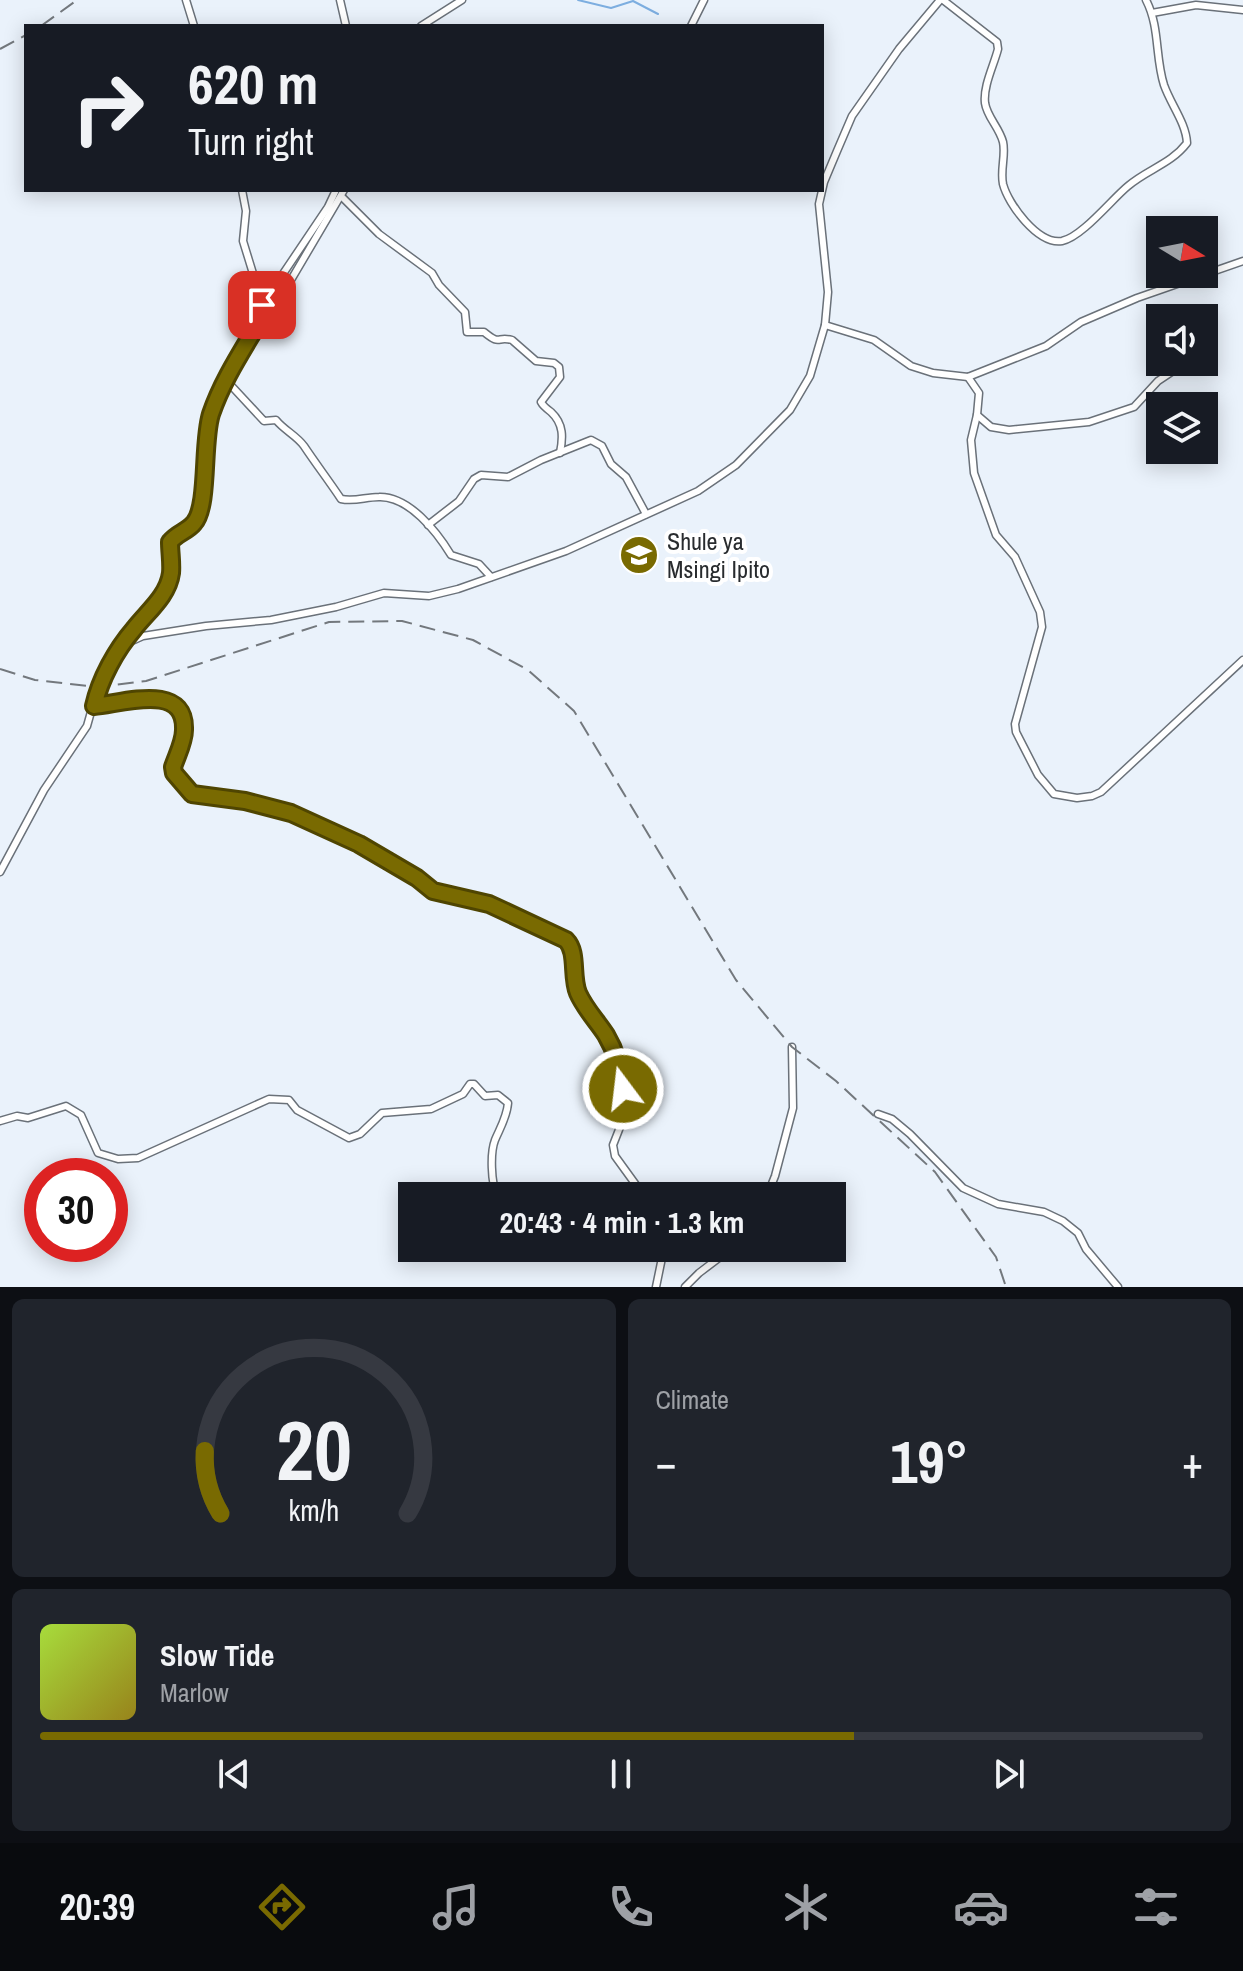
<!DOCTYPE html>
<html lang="en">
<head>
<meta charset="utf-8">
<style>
  :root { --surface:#171b24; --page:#20242c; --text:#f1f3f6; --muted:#9ea1a6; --line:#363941; --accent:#796a01 }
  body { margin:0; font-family:"Archivo Narrow",sans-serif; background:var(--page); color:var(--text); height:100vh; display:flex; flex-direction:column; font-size:30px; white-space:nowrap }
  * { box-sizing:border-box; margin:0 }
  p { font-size:26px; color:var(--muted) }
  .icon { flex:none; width:44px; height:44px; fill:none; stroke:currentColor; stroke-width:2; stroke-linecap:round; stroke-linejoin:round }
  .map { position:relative; height:1287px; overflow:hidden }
  .sheet { display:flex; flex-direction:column; gap:12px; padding:12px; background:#0d0f14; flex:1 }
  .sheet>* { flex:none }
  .banner { position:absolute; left:24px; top:24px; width:800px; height:168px; border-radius:0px; box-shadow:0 4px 20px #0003; background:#171b24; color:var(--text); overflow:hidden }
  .needle { width:52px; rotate:100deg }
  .buttons { position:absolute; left:1146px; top:216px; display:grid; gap:16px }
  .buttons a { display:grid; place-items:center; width:72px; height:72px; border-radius:0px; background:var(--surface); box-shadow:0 4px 20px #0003; font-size:40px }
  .speed { position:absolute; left:24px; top:1158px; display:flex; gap:16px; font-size:40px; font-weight:700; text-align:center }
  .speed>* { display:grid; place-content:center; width:104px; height:104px; border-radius:50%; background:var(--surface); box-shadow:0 4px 20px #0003; line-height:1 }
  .speed .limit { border:12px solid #d22; background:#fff; color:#111 }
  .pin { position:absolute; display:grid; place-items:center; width:68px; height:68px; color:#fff; margin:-34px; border-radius:16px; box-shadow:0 4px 12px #0006 }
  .me { position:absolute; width:88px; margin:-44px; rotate:345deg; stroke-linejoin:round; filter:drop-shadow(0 0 6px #0008) }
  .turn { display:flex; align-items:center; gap:28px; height:168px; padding:0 32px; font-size:36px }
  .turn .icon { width:104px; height:104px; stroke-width:2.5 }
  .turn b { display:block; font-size:56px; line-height:68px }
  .big { font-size:60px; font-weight:700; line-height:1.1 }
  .sheet .card { flex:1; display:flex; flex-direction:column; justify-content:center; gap:12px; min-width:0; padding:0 28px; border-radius:12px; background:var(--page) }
  .sheet .dial { align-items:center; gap:0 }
  .dial svg { height:208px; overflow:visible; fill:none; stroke:var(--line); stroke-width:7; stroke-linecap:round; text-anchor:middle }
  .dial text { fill:var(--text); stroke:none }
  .song { display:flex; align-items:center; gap:24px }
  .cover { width:96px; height:96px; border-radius:12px; background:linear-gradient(135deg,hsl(80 70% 55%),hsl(50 70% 35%)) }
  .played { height:8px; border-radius:4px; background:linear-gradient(90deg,var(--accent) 70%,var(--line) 70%) }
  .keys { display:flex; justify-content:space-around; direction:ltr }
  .heat { display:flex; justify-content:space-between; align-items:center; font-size:44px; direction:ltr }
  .sheet .tiles { flex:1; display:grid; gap:12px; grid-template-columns:1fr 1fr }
  .card:last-child { grid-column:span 2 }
  .trip { position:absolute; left:398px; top:1182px; width:448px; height:80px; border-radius:0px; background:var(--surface); box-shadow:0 4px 20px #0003; font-weight:700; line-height:80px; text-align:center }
  .tabs { display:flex; height:128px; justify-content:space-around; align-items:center; background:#090b0e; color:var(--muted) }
  .tabs .icon { width:56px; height:56px }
  .tabs .selected { color:var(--accent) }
  .tabs b { font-size:36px; color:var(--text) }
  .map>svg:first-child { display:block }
</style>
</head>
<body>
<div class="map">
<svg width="1243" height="1287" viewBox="0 0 1243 1287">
  <rect width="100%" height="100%" fill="#eaf2fb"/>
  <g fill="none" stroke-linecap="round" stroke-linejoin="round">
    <path stroke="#7daee0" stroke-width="2" d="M578,0l33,8 22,-7 25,13"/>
    <g stroke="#6a7179" stroke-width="9">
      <g id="minor">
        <path d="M186,0l8,26"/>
        <path d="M340,0l6,26"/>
        <path d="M943,0l54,42 1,7c-4,16 -15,37 -13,54 2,14 14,24 18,39 3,13 -3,28 0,42 5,20 35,61 59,57 20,-4 50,-42 66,-55 20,-17 43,-22 59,-43 -1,-20 -16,-38 -23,-58 -9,-28 -4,-58 -18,-85"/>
        <path d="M1152,13l44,-8 47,5"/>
        <path d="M421,26l41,-26"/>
        <path d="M691,26l13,-26"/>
        <path d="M242,190l4,21 -3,30 20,65"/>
        <path d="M341,196l38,38 53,39 7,12 26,27 2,20h17c17,14 12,4 28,8l24,21 18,2 5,4 1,10 -19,25c2,4 6,7 10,10 13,12 12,26 9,41"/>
        <path d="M262,305l66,-98 8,-17"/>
        <path d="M825,325l49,15 37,26 22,7 35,4 78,-31 35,-24 56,-24 106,-37"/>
        <path d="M968,377l11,16 -2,22 -6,25 3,33 22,62 19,22 25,55 2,15 -27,97 1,8 22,43 16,19 23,4 15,-2 9,-4 142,-132"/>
        <path d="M225,379l39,42 12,-1c8,10 21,16 28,26 12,18 25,35 37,53 14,3 24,-2 38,-2 30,-1 58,35 72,58l28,9 12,13"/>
        <path d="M977,415l14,12 18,3 80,-8 45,-15 24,-26 24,-16 15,-3"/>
        <path d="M428,525l31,-24 15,-22 7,-4 27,2 33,-17 50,-20 11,6 9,18 15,13 20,37"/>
        <path d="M123,645l42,-56 6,-15 -1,-32 26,-20 4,-9 4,-17v-44l4,-28 17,-45 41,-69 22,-25 56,-95"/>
        <path d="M94,706c27,-2 92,-25 90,24 0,13 -8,25 -11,37l1,6 18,21 53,7 46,12 68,31 58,34 16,13 56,13 77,36 7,11v29l5,13 32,49 11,32 1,48 -9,23 2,11 29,40"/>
        <path d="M0,872l44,-82 43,-64 11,-39 25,-42 20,-9 63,-10 65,-6 65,-13 48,-14 45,3 29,-7 108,-38 132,-60 38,-26 54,-55 20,-34 15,-51 3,-33 -9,-88 5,-22 13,-31 15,-35 47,-67 41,-49"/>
        <path d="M878,1114l14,5 18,15 53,54 35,16 46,8 19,9 15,12 8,16 32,38"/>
        <path d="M0,1121l17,-5 11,2 38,-12 15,9 17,38 20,6 20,-1 131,-59 20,1 8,10 52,28 11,-4 22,-21 49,-4 32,-15 7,-10h4l11,12 13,-1 10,8c-1,14 -8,25 -13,37 -5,13 -4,42 2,56"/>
        <path d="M767,1196l8,-20 18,-68 -1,-61"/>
        <path d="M656,1287l8,-39"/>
        <path d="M685,1287l14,-14 33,-25"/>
      </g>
    </g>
    <use href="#minor" stroke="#fff" stroke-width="6"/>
    <g stroke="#73787d" stroke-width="2" stroke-dasharray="16 8" stroke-linecap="butt">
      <path d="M41,26l36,-26"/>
      <path d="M0,49l26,-14"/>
      <path d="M0,669l35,11 63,7 48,-6 183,-59 73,-1 71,19 55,30 46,41 162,269 56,67 44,34 99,91 61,85 10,30"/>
    </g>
  </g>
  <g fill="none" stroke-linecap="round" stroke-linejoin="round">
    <g stroke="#4f4501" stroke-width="20">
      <path id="route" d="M262,305l4,5c-19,34 -42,66 -55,104 -9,28 -2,92 -17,109 -6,8 -17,10 -24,19 0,10 2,21 1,31 -3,23 -24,39 -37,56 -18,21 -34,50 -40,77 27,-2 92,-25 90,24 0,12 -7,25 -11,37l1,6 18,21 53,7 46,12 68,31 58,34 16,13 56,13 77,36c12,12 5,36 12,53 7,16 19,28 28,42 9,15 15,36 17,54"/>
    </g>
    <use href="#route" stroke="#796a01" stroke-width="14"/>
  </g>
  <defs>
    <g id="school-disc" transform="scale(2)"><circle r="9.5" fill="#796a01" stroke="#fff"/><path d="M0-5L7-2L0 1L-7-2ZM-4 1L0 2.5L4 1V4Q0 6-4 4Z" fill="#fff"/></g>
  </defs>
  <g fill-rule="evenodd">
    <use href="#school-disc" x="639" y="555"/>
  </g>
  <g text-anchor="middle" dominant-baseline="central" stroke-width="8" stroke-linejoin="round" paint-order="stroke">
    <g font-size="24" fill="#282b2e" stroke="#fff" text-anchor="start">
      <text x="667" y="541">Shule ya<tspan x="667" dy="28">Msingi Ipito</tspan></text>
    </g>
  </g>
</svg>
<div class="buttons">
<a><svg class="needle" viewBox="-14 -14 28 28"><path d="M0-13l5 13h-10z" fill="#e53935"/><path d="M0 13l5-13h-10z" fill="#9ea1a6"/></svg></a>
<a><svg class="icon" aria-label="sound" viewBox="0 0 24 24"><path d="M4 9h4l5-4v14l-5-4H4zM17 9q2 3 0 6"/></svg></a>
<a><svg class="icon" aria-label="layers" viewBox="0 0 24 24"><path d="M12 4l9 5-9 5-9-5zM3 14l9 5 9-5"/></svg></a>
</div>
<div class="speed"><div class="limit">30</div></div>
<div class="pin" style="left:262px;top:305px;background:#d93025"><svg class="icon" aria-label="arrive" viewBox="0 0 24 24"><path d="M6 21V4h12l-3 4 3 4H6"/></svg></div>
<svg class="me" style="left:623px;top:1089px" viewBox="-20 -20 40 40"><circle r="17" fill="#796a01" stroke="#fff" stroke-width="3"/><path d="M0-11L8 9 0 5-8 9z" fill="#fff"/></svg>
<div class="trip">20:43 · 4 min · 1.3 km</div>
<div class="banner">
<div class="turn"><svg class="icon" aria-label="right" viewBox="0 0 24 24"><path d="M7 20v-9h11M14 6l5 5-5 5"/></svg><div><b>620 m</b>Turn right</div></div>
</div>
</div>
<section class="sheet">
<div class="tiles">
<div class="card dial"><svg viewBox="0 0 100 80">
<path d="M14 69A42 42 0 1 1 86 69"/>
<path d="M14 69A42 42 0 0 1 8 45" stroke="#796a01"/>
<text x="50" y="56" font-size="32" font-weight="700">20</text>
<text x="50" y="72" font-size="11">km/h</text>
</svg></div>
<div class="card"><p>Climate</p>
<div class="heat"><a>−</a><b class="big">19°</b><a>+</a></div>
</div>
<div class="card">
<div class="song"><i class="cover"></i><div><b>Slow Tide</b><p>Marlow</p></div></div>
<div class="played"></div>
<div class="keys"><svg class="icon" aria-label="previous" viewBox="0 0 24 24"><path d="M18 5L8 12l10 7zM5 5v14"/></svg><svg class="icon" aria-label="pause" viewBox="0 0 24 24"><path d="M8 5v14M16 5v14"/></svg><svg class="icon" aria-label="next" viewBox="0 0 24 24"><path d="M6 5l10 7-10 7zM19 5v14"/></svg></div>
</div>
</div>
</section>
<nav class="tabs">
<b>20:39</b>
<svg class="icon selected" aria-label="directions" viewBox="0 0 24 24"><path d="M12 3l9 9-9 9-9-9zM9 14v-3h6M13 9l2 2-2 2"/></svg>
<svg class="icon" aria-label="music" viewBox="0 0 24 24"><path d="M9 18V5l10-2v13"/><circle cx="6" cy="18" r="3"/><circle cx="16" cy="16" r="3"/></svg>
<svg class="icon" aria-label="phone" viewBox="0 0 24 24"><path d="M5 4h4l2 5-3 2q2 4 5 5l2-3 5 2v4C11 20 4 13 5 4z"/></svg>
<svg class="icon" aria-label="climate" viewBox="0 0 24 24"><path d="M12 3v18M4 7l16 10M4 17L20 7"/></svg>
<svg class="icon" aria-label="car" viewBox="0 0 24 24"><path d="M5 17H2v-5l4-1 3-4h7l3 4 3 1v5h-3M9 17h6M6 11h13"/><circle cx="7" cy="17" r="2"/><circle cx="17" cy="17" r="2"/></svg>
<svg class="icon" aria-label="filters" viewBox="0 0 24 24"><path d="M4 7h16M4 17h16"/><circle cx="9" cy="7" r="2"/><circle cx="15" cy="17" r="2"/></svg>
</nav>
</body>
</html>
